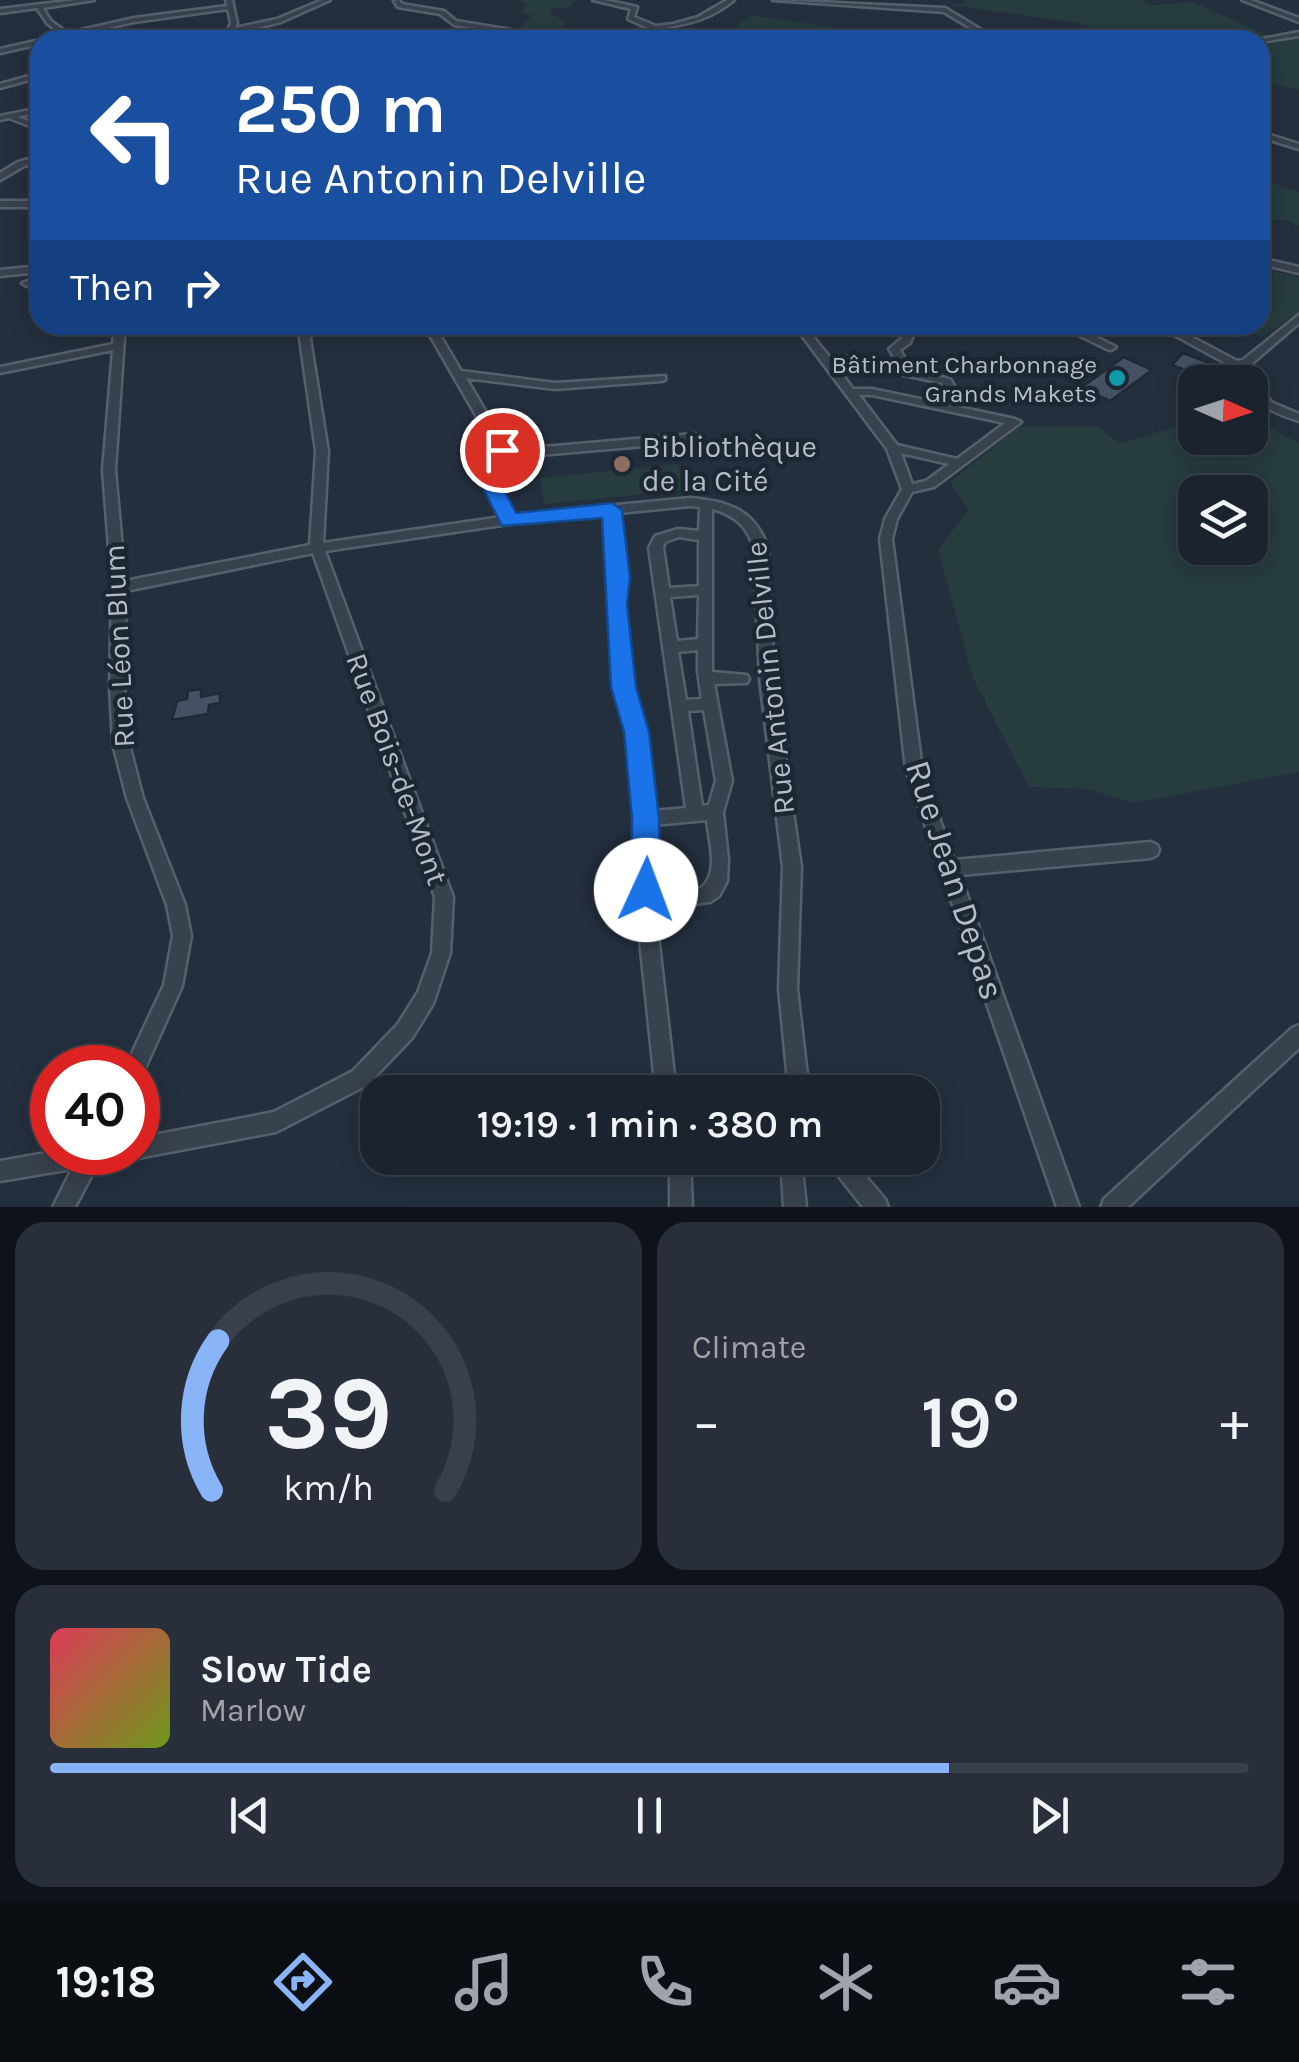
<!DOCTYPE html>
<html lang="en">
<head>
<meta charset="utf-8">
<style>
  :root { --surface:#1b232e; --page:#282f3a; --text:#f1f3f6; --muted:#a0a4aa; --line:#39404a; --accent:#8ab4f8 }
  body { margin:0; font-family:Karla,sans-serif; background:var(--page); color:var(--text); height:100vh; display:flex; flex-direction:column; font-size:38px; white-space:nowrap }
  * { box-sizing:border-box; margin:0 }
  p { font-size:32px; color:var(--muted) }
  .icon { flex:none; width:55px; height:55px; fill:none; stroke:currentColor; stroke-width:2; stroke-linecap:round; stroke-linejoin:round }
  .map { position:relative; height:1207px; overflow:hidden }
  .side { display:flex; flex-direction:column; gap:15px; padding:15px; background:#0f1319; flex:1 }
  .side>* { flex:none }
  .banner { position:absolute; left:30px; top:30px; width:1240px; height:305px; border-radius:30px; box-shadow:0 5px 25px #0003,0 0 0 2px var(--line); background:#1a4fa0; color:#fff; overflow:hidden }
  .needle { width:65px; rotate:93deg }
  .controls { position:absolute; left:1178px; top:365px; display:grid; gap:20px }
  .controls a { display:grid; place-items:center; width:90px; height:90px; border-radius:20px; background:var(--surface); box-shadow:0 5px 25px #0003,0 0 0 2px var(--line); font-size:50px }
  .speed { position:absolute; left:30px; top:1045px; display:flex; gap:20px; font-size:50px; font-weight:700; text-align:center }
  .speed>* { display:grid; place-content:center; width:130px; height:130px; border-radius:50%; background:var(--surface); box-shadow:0 5px 25px #0003,0 0 0 2px var(--line); line-height:1 }
  .speed .limit { border:15px solid #d22; background:#fff; color:#111 }
  .pin { position:absolute; display:grid; place-items:center; width:85px; height:85px; color:#fff; margin:-42px; border:5px solid #fff; border-radius:50%; box-shadow:0 2px 10px #0007 }
  .me { position:absolute; width:110px; margin:-55px; rotate:2deg; stroke-linejoin:round; filter:drop-shadow(0 0 8px #0008) }
  .turn { display:flex; align-items:center; gap:35px; height:210px; padding:0 40px; font-size:45px }
  .turn .icon { width:130px; height:130px; stroke-width:2.5 }
  .turn b { display:block; font-size:70px; line-height:85px }
  .then { display:flex; align-items:center; height:95px; padding:0 40px; background:#0003; gap:20px; font-size:38px }
  .big { font-size:75px; font-weight:600; line-height:1.1 }
  .side .card { flex:1; display:flex; flex-direction:column; justify-content:center; gap:15px; min-width:0; padding:0 35px; border-radius:30px; background:var(--page) }
  .side .dial { align-items:center; gap:0 }
  .dial svg { height:260px; overflow:visible; fill:none; stroke:var(--line); stroke-width:7; stroke-linecap:round; text-anchor:middle }
  .dial text { fill:var(--text); stroke:none }
  .song { display:flex; align-items:center; gap:30px }
  .cover { width:120px; height:120px; border-radius:15px; background:linear-gradient(135deg,hsl(350 70% 55%),hsl(80 70% 35%)) }
  .played { height:10px; border-radius:5px; background:linear-gradient(90deg,var(--accent) 75%,var(--line) 75%) }
  .keys { display:flex; justify-content:space-around; direction:ltr }
  .heat { display:flex; justify-content:space-between; align-items:center; font-size:55px; direction:ltr }
  .side .tiles { flex:1; display:grid; gap:15px; grid-template-columns:1fr 1fr }
  .card:last-child { grid-column:span 2 }
  .trip { position:absolute; left:360px; top:1075px; width:580px; height:100px; border-radius:30px; background:var(--surface); box-shadow:0 5px 25px #0003,0 0 0 2px var(--line); font-weight:600; line-height:100px; text-align:center }
  .menu { display:flex; height:160px; justify-content:space-around; align-items:center; background:#0b0e12; color:var(--muted) }
  .menu .icon { width:70px; height:70px }
  .menu .selected { color:var(--accent) }
  .menu b { font-size:45px; color:var(--text) }
  .map>svg:first-child { display:block }
</style>
</head>
<body>
<div class="map">
<svg width="1299" height="1207" viewBox="0 0 1299 1207">
  <rect width="100%" height="100%" fill="#242f3e"/>
  <g fill="#263c3f" fill-rule="evenodd">
    <path d="M517,0h56l3,1 -9,7h-15l-2,6 17,7 -15,15 -35,-5 15,-15 -11,-4 6,-7z"/>
    <path d="M964,0h176l13,5 40,-3 79,35 -128,3 -68,-17 -126,-18 16,-2z"/>
    <path d="M751,15l99,15 -15,5 11,5 -109,-1 8,-7 -8,-6z"/>
    <path d="M1299,35v55l-39,-9v-40z"/>
    <path d="M1260,179l39,13v34l-13,-6h-26z"/>
    <path d="M1274,271l25,6v36l-38,24 -25,-12h24v-32l9,1z"/>
    <path d="M1250,418l49,25v329l-166,31 -45,-14 -59,-2 -56,-109 -35,-129 31,-39 -19,-28 69,-56 79,1 22,17 75,-24v18h55zM1195,492h55v56h-55z"/>
    <path d="M678,464l6,26 -140,14 -4,-26z"/>
  </g>
  <g fill="#455162" stroke="#1f2835" stroke-width="2.5">
    <path d="M1183,353l32,12 2,-2 11,6 -12,13 -44,-17z"/>
    <path d="M1124,357l28,13 -42,31 -28,-14z"/>
    <path d="M201,689v8l19,-4v10l-11,2 -1,9 -36,6 5,-19 10,-2 1,-8z"/>
  </g>
  <g fill="none" stroke-linecap="round" stroke-linejoin="round">
    <g stroke="#565f6c" stroke-width="5">
      <g id="minor">
        <path d="M76,0h18l-51,8 8,13 17,12 66,-15 93,-12 -1,-6h6l5,23 -2,5 42,-9 45,-19h8l-49,22 -73,18h-10l30,-10 3,-7 -3,-14 -94,13 -62,14 1,2 -3,2 -5,-2 -21,2 18,-5 -15,-12 -10,-15 -37,5v-4z"/>
        <path d="M399,0l3,4 42,7 12,10 116,19h-16l-102,-15 -14,-11 -42,-7 -4,-6z"/>
        <path d="M593,0h12l32,7 -3,10 22,9 17,-2 25,-7 29,-17h7c-29,24 -54,24 -89,32 -10,3 -19,8 -30,8l16,-8 17,-4 -20,-9 3,-10z"/>
        <path d="M773,0l172,8 53,32h-8l-46,-28z"/>
        <path d="M1242,0h9l48,18v4z"/>
        <path d="M1299,32v4l-39,6 -3,-2z"/>
        <path d="M40,40v4l-40,9v-4z"/>
        <path d="M40,73v4l-40,11v-4z"/>
        <path d="M40,108v4l-23,5 23,8v5l-31,-12 -9,2v-4z"/>
        <path d="M1260,132l39,12v5l-39,-12z"/>
        <path d="M40,156v5l-16,5 -24,14v-7l18,-11z"/>
        <rect x="0" y="201" width="40" height="6"/>
        <path d="M1260,258l39,9v6l-39,-9z"/>
        <path d="M40,266v6l-40,4v-6z"/>
        <path d="M40,277v6l-13,3 -5,-3z"/>
        <path d="M1299,315v8l-49,42 -5,1 5,4 21,32 28,12v7c-25,-8 -40,-13 -49,-39l-19,-16 -75,-41h13l68,36 6,-1z"/>
        <path d="M115,325h10l-10,145 10,111 185,-36 6,-94 -16,-112 2,-14h10l-2,14 18,112 -5,92 178,-26 -18,-37 13,-30 -72,-125h10l27,46 94,12 110,-7v4l-4,1 -106,8 -89,-11 42,72 186,-16 4,1 11,18 -6,4 -4,-1 -9,-14 -185,16 -10,22 18,35 177,-17c38,3 66,12 78,51l6,131 27,187 -4,122 12,103h-20l-10,-103 4,-122 -23,-187 -6,-131c-6,-22 -19,-34 -42,-40v163l35,3 2,4 -2,4 -33,1 18,97 -9,31 5,47 -1,22 -8,15 -9,6 -55,7 21,183h-20l-20,-190 2,-83 -10,-87 -12,-45 -7,-77 3,-32 -6,-63 -97,9 -184,27 128,346 -3,56 -17,51 -21,34 -45,47 -91,47 -138,26 -7,-3 -1,-3h8v-14l136,-26 79,-41 45,-47 20,-32 14,-39 3,-56 -122,-344 -187,38 -2,96 5,57 14,54 42,107 6,31 -9,50 -40,89 -4,2v-9h-13l39,-83 9,-49 -6,-31 -40,-107 -14,-54 -3,-57 2,-100 -9,-117 10,-120 -113,23v-6l113,-23zM690,506l10,1 -1,24 -21,-2 -23,7 -6,12 37,260 -33,3 -9,-79 -14,-45 -7,-77 3,-32 -7,-65zM679,537l20,3v46l-30,2 -6,-40 2,-6zM699,595l-1,44 -21,2 -7,-44zM698,650v22l4,27 -16,1 -8,-48zM704,710l12,71 -7,24 -7,1 -14,-95zM707,820c2,22 13,53 -6,68l-47,5v-68z"/>
        <path d="M511,325h101l-5,3c-30,2 -69,10 -96,-3z"/>
        <path d="M794,325h10l26,33 18,-1 44,9 2,-9 -5,-8 12,-10 2,-4 -25,-10h16l19,6 1,2 -4,10 -10,7 4,7 -2,11 48,11 5,8 -6,18 66,14 6,3 -87,65 -22,5 -15,27 -5,20 30,230 32,91 197,-18 6,3 2,5 -2,5 -6,3 -191,17 119,332h-22l-151,-438 -26,-230 5,-20 17,-30 -15,-40zM848,363l94,20 1,4 -4,16 -67,-14h-19l-19,-25zM859,395h13l133,28 -48,36 -60,-14zM901,453l48,11 -23,17 -14,3z"/>
        <path d="M1058,325h13l11,5 11,-5h13l-16,9 26,13 -5,3 -4,-1z"/>
        <path d="M1299,1025v23l-171,159h-27l3,-8 188,-171z"/>
        <path d="M52,1152h70l-3,7 -22,6 -22,42h-22l19,-38 -72,12v-20z"/>
        <path d="M670,1158h20l2,49h-22z"/>
        <path d="M781,1158h20l5,49h-22z"/>
        <path d="M827,1158h23l35,41 3,8h-25l-33,-42z"/>
      </g>
    </g>
    <use href="#minor" fill="#38414e" fill-rule="evenodd"/>
  </g>
  <path fill="#1a73e8" stroke="#114b97" stroke-width="2.5" d="M502,444l10,6 -13,30 17,33 96,-10 10,7 8,68 -3,26 9,83 13,45 10,86 1,72 -4,9 -10,4 -11,-4 -4,-9 1,-72 -8,-86 -13,-45 -9,-169 -100,8 -23,-46 13,-30z"/>
  <circle fill="#0f9aa8" stroke="#1d2633" stroke-width="4" cx="1117" cy="378" r="10"/>
  <circle fill="#8d6e63" stroke="#1d2633" stroke-width="4" cx="622" cy="464" r="10"/>
  <g text-anchor="middle" dominant-baseline="central" stroke-width="9" stroke-linejoin="round" paint-order="stroke">
    <g font-size="25" fill="#b4bcc9" stroke="#1d2633" text-anchor="end">
      <text x="1097" y="364">Bâtiment Charbonnage<tspan x="1097" dy="29">Grands Makets</tspan></text>
    </g>
    <g font-size="30" fill="#b4bcc9" stroke="#1d2633" text-anchor="start">
      <text x="642" y="447">Bibliothèque<tspan x="642" dy="34">de la Cité</tspan></text>
    </g>
    <g font-size="30" fill="#b4bcc9" stroke="#1d2633">
      <text transform="translate(119 646) rotate(-93)">Rue Léon Blum</text>
      <text transform="translate(770 678) rotate(-96)">Rue Antonin Delville</text>
      <text transform="translate(397 769) rotate(70)">Rue Bois-de-Mont</text>
    </g>
    <g font-size="35" fill="#b4bcc9" stroke="#1d2633">
      <text transform="translate(955 880) rotate(72)">Rue Jean Depas</text>
    </g>
  </g>
</svg>
<div class="controls">
<a><svg class="needle" viewBox="-14 -14 28 28"><path d="M0-13l5 13h-10z" fill="#e53935"/><path d="M0 13l5-13h-10z" fill="#a0a4aa"/></svg></a>
<a><svg class="icon" aria-label="layers" viewBox="0 0 24 24"><path d="M12 4l9 5-9 5-9-5zM3 14l9 5 9-5"/></svg></a>
</div>
<div class="speed"><div class="limit">40</div></div>
<div class="pin" style="left:502px;top:450px;background:#d93025"><svg class="icon" aria-label="arrive" viewBox="0 0 24 24"><path d="M6 21V4h12l-3 4 3 4H6"/></svg></div>
<svg class="me" style="left:646px;top:890px" viewBox="-20 -20 40 40"><circle r="19" fill="#fff"/><path d="M0-13L10 11 0 6-10 11z" fill="#1a73e8"/></svg>
<div class="trip">19:19 · 1 min · 380 m</div>
<div class="banner">
<div class="turn"><svg class="icon" aria-label="left" viewBox="0 0 24 24"><path d="M17 20v-9H6M10 6l-5 5 5 5"/></svg><div><b>250 m</b>Rue Antonin Delville</div></div>
<div class="then">Then<svg class="icon" aria-label="right" viewBox="0 0 24 24"><path d="M7 20v-9h11M14 6l5 5-5 5"/></svg></div>
</div>
</div>
<section class="side">
<div class="tiles">
<div class="card dial"><svg viewBox="0 0 100 80">
<path d="M14 69A42 42 0 1 1 86 69"/>
<path d="M14 69A42 42 0 0 1 16 23" stroke="#8ab4f8"/>
<text x="50" y="56" font-size="32" font-weight="700">39</text>
<text x="50" y="72" font-size="11">km/h</text>
</svg></div>
<div class="card"><p>Climate</p>
<div class="heat"><a>−</a><b class="big">19°</b><a>+</a></div>
</div>
<div class="card">
<div class="song"><i class="cover"></i><div><b>Slow Tide</b><p>Marlow</p></div></div>
<div class="played"></div>
<div class="keys"><svg class="icon" aria-label="previous" viewBox="0 0 24 24"><path d="M18 5L8 12l10 7zM5 5v14"/></svg><svg class="icon" aria-label="pause" viewBox="0 0 24 24"><path d="M8 5v14M16 5v14"/></svg><svg class="icon" aria-label="next" viewBox="0 0 24 24"><path d="M6 5l10 7-10 7zM19 5v14"/></svg></div>
</div>
</div>
</section>
<nav class="menu">
<b>19:18</b>
<svg class="icon selected" aria-label="directions" viewBox="0 0 24 24"><path d="M12 3l9 9-9 9-9-9zM9 14v-3h6M13 9l2 2-2 2"/></svg>
<svg class="icon" aria-label="music" viewBox="0 0 24 24"><path d="M9 18V5l10-2v13"/><circle cx="6" cy="18" r="3"/><circle cx="16" cy="16" r="3"/></svg>
<svg class="icon" aria-label="phone" viewBox="0 0 24 24"><path d="M5 4h4l2 5-3 2q2 4 5 5l2-3 5 2v4C11 20 4 13 5 4z"/></svg>
<svg class="icon" aria-label="climate" viewBox="0 0 24 24"><path d="M12 3v18M4 7l16 10M4 17L20 7"/></svg>
<svg class="icon" aria-label="car" viewBox="0 0 24 24"><path d="M5 17H2v-5l4-1 3-4h7l3 4 3 1v5h-3M9 17h6M6 11h13"/><circle cx="7" cy="17" r="2"/><circle cx="17" cy="17" r="2"/></svg>
<svg class="icon" aria-label="filters" viewBox="0 0 24 24"><path d="M4 7h16M4 17h16"/><circle cx="9" cy="7" r="2"/><circle cx="15" cy="17" r="2"/></svg>
</nav>
</body>
</html>
